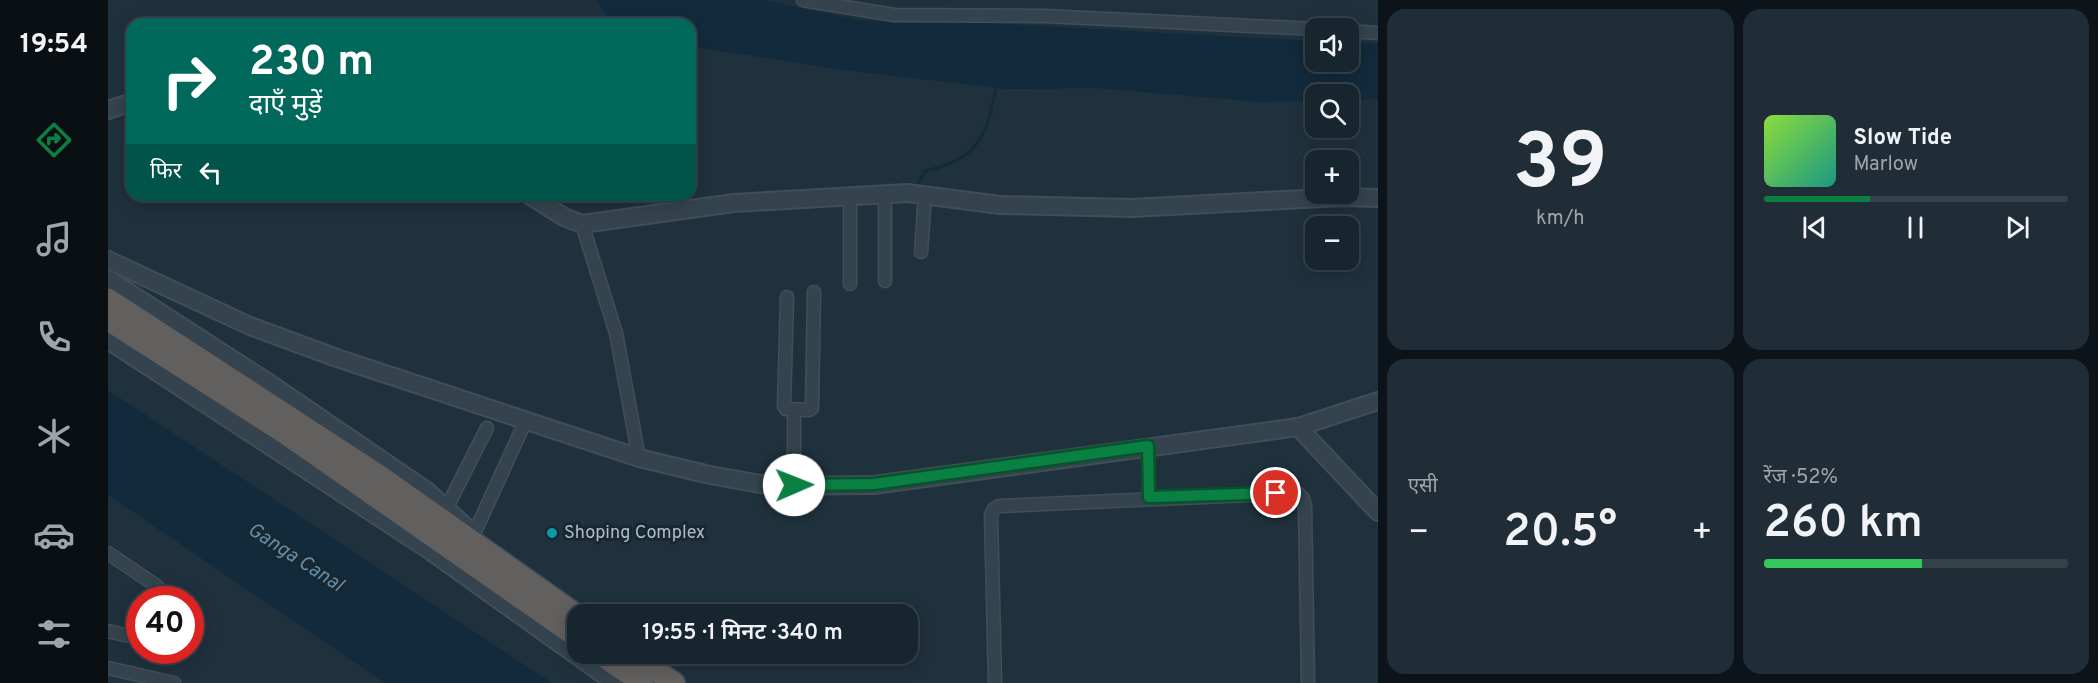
<!DOCTYPE html>
<html lang="hi">
<head>
<meta charset="utf-8">
<style>
  :root { --surface:#17252e; --page:#202d36; --text:#f1f3f6; --muted:#9ea5aa; --line:#36424a; --accent:#0b8043 }
  body { margin:0; font-family:Overpass,"Noto Sans Devanagari",sans-serif; background:var(--page); color:var(--text); height:100vh; display:flex; flex-direction:column; font-size:22px; white-space:nowrap }
  * { box-sizing:border-box; margin:0 }
  p { font-size:20px; color:var(--muted) }
  .icon { flex:none; width:33px; height:33px; fill:none; stroke:currentColor; stroke-width:2; stroke-linecap:round; stroke-linejoin:round }
  .map { position:relative; flex:1; overflow:hidden }
  .details { display:flex; flex-direction:column; gap:9px; padding:9px; background:#0d1419; width:720px }
  .details>* { flex:none }
  .hud { position:absolute; left:18px; top:18px; width:570px; height:183px; border-radius:18px; box-shadow:0 3px 15px #0003,0 0 0 2px var(--line); background:#00695c; color:#fff; overflow:hidden }
  .buttons { position:absolute; left:1197px; top:18px; display:grid; gap:12px }
  .buttons a { display:grid; place-items:center; width:54px; height:54px; border-radius:12px; background:var(--surface); box-shadow:0 3px 15px #0003,0 0 0 2px var(--line); font-size:30px }
  .speed { position:absolute; left:18px; top:586px; display:flex; gap:12px; font-size:30px; font-weight:700; text-align:center }
  .speed>* { display:grid; place-content:center; width:78px; height:78px; border-radius:50%; background:var(--surface); box-shadow:0 3px 15px #0003,0 0 0 2px var(--line); line-height:1 }
  .speed .limit { border:9px solid #d22; background:#fff; color:#111 }
  .pin { position:absolute; display:grid; place-items:center; width:51px; height:51px; color:#fff; margin:-26px; border:3px solid #fff; border-radius:50%; box-shadow:0 2px 6px #0007 }
  .me { position:absolute; width:66px; margin:-33px; rotate:89deg; stroke-linejoin:round; filter:drop-shadow(0 0 4px #0008) }
  .turn { display:flex; align-items:center; gap:21px; height:126px; padding:0 24px; font-size:27px }
  .turn .icon { width:78px; height:78px; stroke-width:2.5 }
  .turn b { display:block; font-size:42px; line-height:51px }
  .then { display:flex; align-items:center; height:57px; padding:0 24px; background:#0003; gap:12px; font-size:22px }
  .big { font-size:45px; font-weight:600; line-height:1.1 }
  .details .tile { flex:1; display:flex; flex-direction:column; justify-content:center; gap:9px; min-width:0; padding:0 21px; border-radius:18px; background:var(--page) }
  .details .dial { align-items:center; gap:0 }
  .dial b { font-size:78px; line-height:1 }
  .song { display:flex; align-items:center; gap:18px }
  .cover { width:72px; height:72px; border-radius:9px; background:linear-gradient(135deg,hsl(90 70% 55%),hsl(170 70% 35%)) }
  .played { height:6px; border-radius:3px; background:linear-gradient(90deg,var(--accent) 35%,var(--line) 35%) }
  .keys { display:flex; justify-content:space-around; direction:ltr }
  .heat { display:flex; justify-content:space-between; align-items:center; font-size:33px; direction:ltr }
  .charge { height:9px; border-radius:4px; background:linear-gradient(90deg,#34c759 52%,var(--line) 0) }
  .details .tiles { flex:1; display:grid; gap:9px; grid-template-columns:repeat(2,1fr) }
  .trip { position:absolute; left:459px; top:604px; width:351px; height:60px; border-radius:18px; background:var(--surface); box-shadow:0 3px 15px #0003,0 0 0 2px var(--line); font-weight:600; line-height:60px; text-align:center }
  main { display:flex; flex:1; min-height:0 }
  .tab-bar { display:flex; flex-direction:column; width:108px; justify-content:space-around; align-items:center; background:#090f12; color:var(--muted) }
  .tab-bar .icon { width:42px; height:42px }
  .tab-bar .current { color:var(--accent) }
  .tab-bar b { font-size:27px; color:var(--text) }
  .map>svg:first-child { display:block }
</style>
</head>
<body>
<main>
<nav class="tab-bar">
<b>19:54</b>
<svg class="icon current" aria-label="directions" viewBox="0 0 24 24"><path d="M12 3l9 9-9 9-9-9zM9 14v-3h6M13 9l2 2-2 2"/></svg>
<svg class="icon" aria-label="music" viewBox="0 0 24 24"><path d="M9 18V5l10-2v13"/><circle cx="6" cy="18" r="3"/><circle cx="16" cy="16" r="3"/></svg>
<svg class="icon" aria-label="phone" viewBox="0 0 24 24"><path d="M5 4h4l2 5-3 2q2 4 5 5l2-3 5 2v4C11 20 4 13 5 4z"/></svg>
<svg class="icon" aria-label="climate" viewBox="0 0 24 24"><path d="M12 3v18M4 7l16 10M4 17L20 7"/></svg>
<svg class="icon" aria-label="car" viewBox="0 0 24 24"><path d="M5 17H2v-5l4-1 3-4h7l3 4 3 1v5h-3M9 17h6M6 11h13"/><circle cx="7" cy="17" r="2"/><circle cx="17" cy="17" r="2"/></svg>
<svg class="icon" aria-label="filters" viewBox="0 0 24 24"><path d="M4 7h16M4 17h16"/><circle cx="9" cy="7" r="2"/><circle cx="15" cy="17" r="2"/></svg>
</nav>
<div class="map">
<svg width="1270" height="683" viewBox="0 0 1270 683">
  <rect width="100%" height="100%" fill="#1f313d"/>
  <g fill="#122a3b">
    <path d="M488,0h168l95,20 130,3 326,18 1,21h32l1,-19h29v56l-29,1 -1,-6h-32l-1,7 -54,1 -166,-14 -87,1 -166,-19 -152,-24v-22h-77z"/>
    <path d="M0,390l444,293h-167l-277,-188z"/>
  </g>
  <g fill="none" stroke-linecap="round" stroke-linejoin="round">
    <path stroke="#122a3b" stroke-width="3" d="M809,187l8,-16c52,-11 62,-34 71,-83"/>
    <g stroke="#404e59" stroke-width="15">
      <g id="minor">
        <path d="M695,0l91,15 151,1 271,13"/>
        <path d="M1240,31l30,2"/>
        <path d="M474,224l34,109 23,125"/>
        <path d="M813,252l4,-56"/>
        <path d="M777,281v-87"/>
        <path d="M742,284v-88"/>
        <path d="M679,297l-3,109 2,3 23,1 3,-2 2,-116"/>
        <path d="M1040,446l1,51"/>
        <path d="M686,485v-75"/>
        <path d="M338,509l41,-81"/>
        <path d="M366,534l52,-114"/>
        <path d="M0,553l50,34"/>
        <path d="M0,631l25,6"/>
        <path d="M0,668l66,15"/>
        <path d="M887,683l-4,-168 3,-6 5,-3 298,-13 6,5 2,8 3,177"/>
      </g>
    </g>
    <g stroke="#404e59" stroke-width="20">
      <g id="tertiary">
        <path d="M0,110l24,-8"/>
        <path d="M421,195l35,22 18,7 152,-21 173,-10 93,12 132,3 209,-11 37,1"/>
        <path d="M0,260l142,66 87,32 302,100 71,17 62,11 102,-1 424,-58 80,-26"/>
        <path d="M0,279l161,104 158,108 40,37"/>
        <path d="M0,340l324,212 183,131"/>
        <path d="M1190,427l80,85"/>
      </g>
    </g>
    <g stroke="#3f4d57" stroke-width="24">
      <g id="trunk">
        <path d="M0,299l272,177 198,140"/>
        <path d="M0,320l175,112 295,206"/>
        <path d="M492,654l42,29"/>
        <path d="M523,654l43,29"/>
      </g>
    </g>
    <use href="#minor" stroke="#34434d" stroke-width="12"/>
    <use href="#tertiary" stroke="#34434d" stroke-width="16"/>
    <use href="#trunk" stroke="#62605e" stroke-width="21"/>
  </g>
  <g fill="none" stroke-linecap="round" stroke-linejoin="round">
    <g stroke="#07532c" stroke-width="15">
      <path id="route" d="M686,485l80,-1 274,-38 1,51 127,-4"/>
    </g>
    <use href="#route" stroke="#0b8043" stroke-width="10"/>
  </g>
  <circle fill="#0f9aa8" stroke="#192731" stroke-width="2" cx="444" cy="533" r="6"/>
  <g text-anchor="middle" dominant-baseline="central" stroke-width="6" stroke-linejoin="round" paint-order="stroke">
    <g font-size="18" fill="#afbdc9" stroke="#192731" text-anchor="start">
      <text x="456" y="533">Shoping Complex</text>
    </g>
    <g font-size="20" font-style="italic" fill="#638fac" stroke="#192731">
      <text transform="translate(187 558) rotate(33)">Ganga Canal</text>
    </g>
  </g>
</svg>
<div class="buttons">
<a><svg class="icon" aria-label="sound" viewBox="0 0 24 24"><path d="M4 9h4l5-4v14l-5-4H4zM17 9q2 3 0 6"/></svg></a>
<a><svg class="icon" aria-label="search" viewBox="0 0 24 24"><circle cx="10" cy="10" r="6"/><path d="M15 15l6 6"/></svg></a>
<a>+</a>
<a>−</a>
</div>
<div class="speed"><div class="limit">40</div></div>
<div class="pin" style="left:1168px;top:493px;background:#d93025"><svg class="icon" aria-label="arrive" viewBox="0 0 24 24"><path d="M6 21V4h12l-3 4 3 4H6"/></svg></div>
<svg class="me" style="left:686px;top:485px" viewBox="-20 -20 40 40"><circle r="19" fill="#fff"/><path d="M0-13L10 11 0 6-10 11z" fill="#0b8043"/></svg>
<div class="trip">19:55 · 1 मिनट · 340 m</div>
<div class="hud">
<div class="turn"><svg class="icon" aria-label="right" viewBox="0 0 24 24"><path d="M7 20v-9h11M14 6l5 5-5 5"/></svg><div><b>230 m</b>दाएँ मुड़ें</div></div>
<div class="then">फिर<svg class="icon" aria-label="left" viewBox="0 0 24 24"><path d="M17 20v-9H6M10 6l-5 5 5 5"/></svg></div>
</div>
</div>
<section class="details">
<div class="tiles">
<div class="tile dial"><b>39</b><p>km/h</p></div>
<div class="tile">
<div class="song"><i class="cover"></i><div><b>Slow Tide</b><p>Marlow</p></div></div>
<div class="played"></div>
<div class="keys"><svg class="icon" aria-label="previous" viewBox="0 0 24 24"><path d="M18 5L8 12l10 7zM5 5v14"/></svg><svg class="icon" aria-label="pause" viewBox="0 0 24 24"><path d="M8 5v14M16 5v14"/></svg><svg class="icon" aria-label="next" viewBox="0 0 24 24"><path d="M6 5l10 7-10 7zM19 5v14"/></svg></div>
</div>
<div class="tile"><p>एसी</p>
<div class="heat"><a>−</a><b class="big">20.5°</b><a>+</a></div>
</div>
<div class="tile"><p>रेंज · 52%</p><b class="big">260 km</b><div class="charge"></div></div>
</div>
</section>
</main>
</body>
</html>
